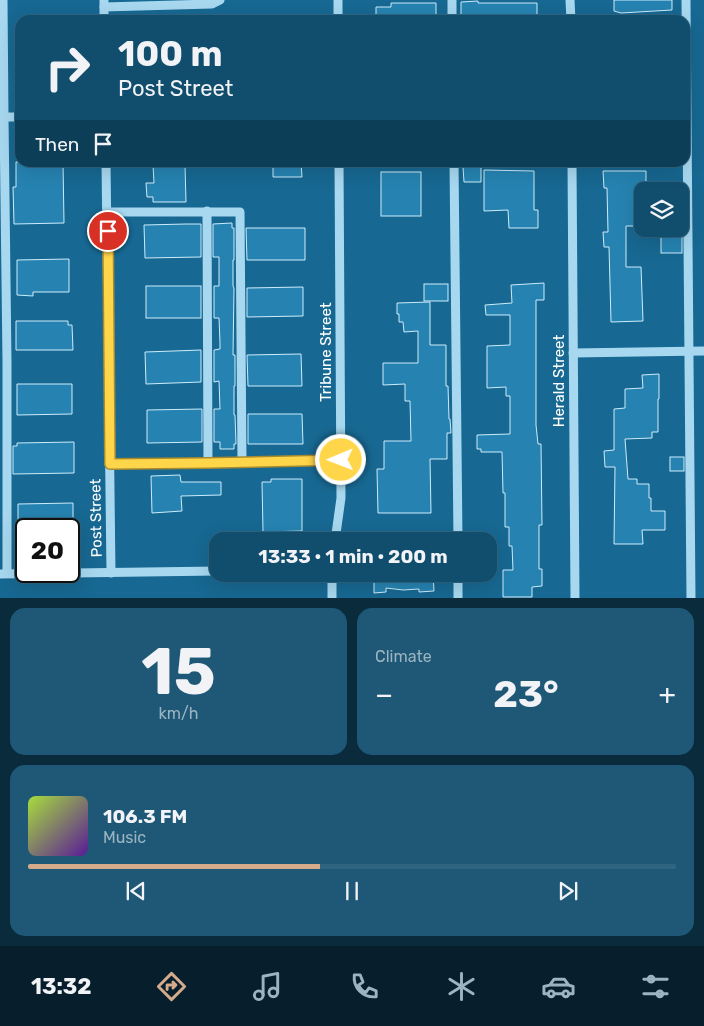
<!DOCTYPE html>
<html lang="en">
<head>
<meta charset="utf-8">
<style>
  :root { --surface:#114e6e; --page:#1e5876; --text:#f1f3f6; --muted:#9cb4c2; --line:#306581; --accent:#d6ab8b }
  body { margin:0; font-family:Rubik,sans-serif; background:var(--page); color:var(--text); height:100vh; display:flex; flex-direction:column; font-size:19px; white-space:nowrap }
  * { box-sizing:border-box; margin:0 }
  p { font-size:16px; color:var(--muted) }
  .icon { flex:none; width:28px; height:28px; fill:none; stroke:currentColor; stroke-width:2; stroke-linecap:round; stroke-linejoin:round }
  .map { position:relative; height:598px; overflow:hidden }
  .sheet { display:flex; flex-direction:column; gap:10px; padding:10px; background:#092b3c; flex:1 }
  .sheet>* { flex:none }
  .guide { position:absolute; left:15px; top:15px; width:675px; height:152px; border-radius:15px; box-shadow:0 5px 20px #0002,0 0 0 1px var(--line); background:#114e6e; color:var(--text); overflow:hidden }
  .buttons { position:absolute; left:634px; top:182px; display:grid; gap:10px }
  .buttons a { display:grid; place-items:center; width:55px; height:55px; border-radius:10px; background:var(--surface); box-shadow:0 5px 20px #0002,0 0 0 1px var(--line); font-size:25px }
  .speed { position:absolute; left:15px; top:518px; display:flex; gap:10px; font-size:25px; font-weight:700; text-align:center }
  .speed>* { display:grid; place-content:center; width:65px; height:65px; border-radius:50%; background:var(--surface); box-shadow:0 5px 20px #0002,0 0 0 1px var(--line); line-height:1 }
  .speed .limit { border:2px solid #111; border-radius:8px; background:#fff; color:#111 }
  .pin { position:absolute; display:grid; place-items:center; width:42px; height:42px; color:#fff; margin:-21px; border:2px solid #fff; border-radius:50%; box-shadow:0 1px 5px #0007 }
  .me { position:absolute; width:55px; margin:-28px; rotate:269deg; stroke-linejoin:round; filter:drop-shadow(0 0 4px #0008) }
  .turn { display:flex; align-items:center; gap:18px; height:105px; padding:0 20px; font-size:22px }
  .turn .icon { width:65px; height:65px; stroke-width:2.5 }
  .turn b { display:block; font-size:35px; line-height:42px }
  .then { display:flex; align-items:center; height:48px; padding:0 20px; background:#0003; gap:10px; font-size:19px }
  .big { font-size:38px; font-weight:700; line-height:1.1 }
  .sheet .card { flex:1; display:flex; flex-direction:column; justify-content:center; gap:8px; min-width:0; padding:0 18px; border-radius:15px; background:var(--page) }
  .sheet .dial { align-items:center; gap:0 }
  .dial b { font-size:65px; line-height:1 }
  .song { display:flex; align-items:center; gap:15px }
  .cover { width:60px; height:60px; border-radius:8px; background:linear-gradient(135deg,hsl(80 70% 55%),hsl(270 70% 35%)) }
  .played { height:5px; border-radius:2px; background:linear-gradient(90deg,var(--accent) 45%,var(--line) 45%) }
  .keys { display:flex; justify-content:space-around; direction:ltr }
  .heat { display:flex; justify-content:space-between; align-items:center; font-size:28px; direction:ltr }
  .sheet .tiles { flex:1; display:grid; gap:10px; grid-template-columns:1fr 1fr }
  .card:last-child { grid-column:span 2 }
  .trip { position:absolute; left:209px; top:532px; width:288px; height:50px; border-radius:15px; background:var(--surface); box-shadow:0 5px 20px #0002,0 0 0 1px var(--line); font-weight:700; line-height:50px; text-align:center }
  .tabs { display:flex; height:80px; justify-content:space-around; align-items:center; background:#071f2c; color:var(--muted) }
  .tabs .icon { width:35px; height:35px }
  .tabs .on { color:var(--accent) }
  .tabs b { font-size:22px; color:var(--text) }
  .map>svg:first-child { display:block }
</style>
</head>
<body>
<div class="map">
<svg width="704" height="599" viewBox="0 0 704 599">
  <rect width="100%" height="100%" fill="#176892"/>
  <g fill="#2683b1" stroke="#cdecfb">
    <path d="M614,0h58v10l-51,3 -7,-2z"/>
    <path d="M478,1v2h59v17h-43v-3l-33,1v-16z"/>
    <path d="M391,3h45v17h-60v-13h15z"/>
    <path d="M16,162h47l1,61 -50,1 -1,-37h3z"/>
    <path d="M273,162h28l1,15h-29z"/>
    <path d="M153,165h32l1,37h-33v-5h-6l-1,-14h8z"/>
    <path d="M481,166v16h-17l-1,-15z"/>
    <path d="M484,170l50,1v39h4v18h-29l-1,-18 -24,1z"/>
    <path d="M603,171h43v17h-4v38h-16v41h15l2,54 -32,1 -2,-75h-5l-1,-15h5l-1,-44h-3z"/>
    <rect x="381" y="172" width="40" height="44"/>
    <path d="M232,223v5h2v32h-1v26l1,2 -1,67h2v31h-1v29h1l1,29h-2v5h-14v-7h-6v-33h6l-1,-28 -5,1v-32l6,-1v-6l-1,-25h-5v-32h5v-29h-6v-33z"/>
    <path d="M186,224h15v33l-56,1 -1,-33z"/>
    <path d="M246,228h59v32h-58z"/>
    <rect x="661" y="231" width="21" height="22"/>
    <path d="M69,259v33h-36v4l-16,-1v-35z"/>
    <path d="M544,283v17h-8v125l2,19h3l1,81h-3v44h3v17l-10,1v10h-29v-27h10l-1,-24h-3v-19h-4v-34h-2l-1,-41h-21v-3h-4v-14l33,-1v-38h-4v-9l-19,1v-42l23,-1v-30h-24l-1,-10 27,-2 -1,-18z"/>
    <rect x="424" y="284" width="24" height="17"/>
    <rect x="146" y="286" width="55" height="32"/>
    <path d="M303,287v29l-56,1v-29z"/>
    <path d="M430,302v43h16v41h2l1,33h1l1,14h-4v26h-17l1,54h-53l-1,-44h7v-28h27l-1,-40h-5v-17l-22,1v-22h35v-32l-14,1 -1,-10h-4v-8h-2v-11z"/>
    <path d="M16,321h52v4h4l1,25h-57z"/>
    <path d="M201,350v32l-55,2 -1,-32z"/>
    <path d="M301,354l1,32h-54l-1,-31z"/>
    <path d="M659,374v25h-1v33h-6v6l-27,1 3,40h9v5h12v14h2v13h14v19h-23l1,14h-29l1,-77h-10l-1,-16 10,-1v-41l11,-1v-19l18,-1 -1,-13z"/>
    <path d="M17,384h55v30l-55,1z"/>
    <path d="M202,409v33l-55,1v-33z"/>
    <path d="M248,414h54l1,30h-55z"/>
    <path d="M74,442v31l-61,1v-28h4v-3z"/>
    <rect x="670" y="457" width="14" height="14"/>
    <path d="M180,475l1,7h40v13l-40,1 1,15 -30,2 -1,-37z"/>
    <path d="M271,479h31v52l-39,1 -1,-50h9z"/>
    <path d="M73,503v26h-55v-25z"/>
    <path d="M374,574h59l1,17 -15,1v-3l-16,1 -17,-2v4l-12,1z"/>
  </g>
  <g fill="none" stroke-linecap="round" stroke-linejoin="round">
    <g stroke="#a7d8f0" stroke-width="9">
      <path d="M104,0v20"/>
      <path d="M338,0v20"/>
      <path d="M452,0v20"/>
      <path d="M570,0l1,20"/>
      <path d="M686,0l5,599"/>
      <path d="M104,7l108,-3 8,-4"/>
      <path d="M0,117h4l-1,-117"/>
      <path d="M106,162l5,411"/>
      <path d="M454,162l4,379"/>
      <path d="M572,162l3,437"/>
      <path d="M207,211l1,252"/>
      <path d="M108,212h132l2,250"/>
      <path d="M573,353l131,-2"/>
      <path d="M109,464l99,-1 133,-3"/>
      <path d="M335,541l6,-43 -2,-336"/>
      <path d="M7,573v-211l-3,-245h16"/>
      <path d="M0,574l218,-3"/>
      <path d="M332,574v25"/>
      <path d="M458,574v25"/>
    </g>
  </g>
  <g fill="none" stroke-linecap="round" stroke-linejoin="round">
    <g stroke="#a68a30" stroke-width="12">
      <path id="route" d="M108,231l2,233 98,-1 133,-3"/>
    </g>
    <use href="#route" stroke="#ffd54a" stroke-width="9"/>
  </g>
  <g text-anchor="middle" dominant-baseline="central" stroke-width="5" stroke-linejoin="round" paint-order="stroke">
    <g font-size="15" fill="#fff" stroke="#176892">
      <text transform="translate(326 352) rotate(-90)">Tribune Street</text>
      <text transform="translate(559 381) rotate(-90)">Herald Street</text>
      <text transform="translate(96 518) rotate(-91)">Post Street</text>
    </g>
  </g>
</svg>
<div class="buttons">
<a><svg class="icon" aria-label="layers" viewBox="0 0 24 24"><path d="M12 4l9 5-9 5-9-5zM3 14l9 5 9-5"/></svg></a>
</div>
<div class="speed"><div class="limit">20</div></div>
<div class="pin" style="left:108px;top:231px;background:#d93025"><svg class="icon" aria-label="arrive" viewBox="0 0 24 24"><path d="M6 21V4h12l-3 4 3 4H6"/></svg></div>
<svg class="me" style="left:341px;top:460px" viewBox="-20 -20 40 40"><circle r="17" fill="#ffd54a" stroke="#fff" stroke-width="3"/><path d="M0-11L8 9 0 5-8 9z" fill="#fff"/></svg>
<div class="trip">13:33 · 1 min · 200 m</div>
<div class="guide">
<div class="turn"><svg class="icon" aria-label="right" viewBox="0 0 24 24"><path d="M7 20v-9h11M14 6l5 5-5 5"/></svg><div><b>100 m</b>Post Street</div></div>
<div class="then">Then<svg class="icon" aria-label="arrive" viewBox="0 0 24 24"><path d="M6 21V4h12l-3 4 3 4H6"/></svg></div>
</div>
</div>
<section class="sheet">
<div class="tiles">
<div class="card dial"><b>15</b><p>km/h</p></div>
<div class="card"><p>Climate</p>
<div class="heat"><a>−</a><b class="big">23°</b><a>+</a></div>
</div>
<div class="card">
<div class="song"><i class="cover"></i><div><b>106.3 FM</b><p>Music</p></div></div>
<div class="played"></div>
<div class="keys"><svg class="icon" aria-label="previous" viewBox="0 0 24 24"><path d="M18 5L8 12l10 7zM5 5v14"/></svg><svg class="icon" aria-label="pause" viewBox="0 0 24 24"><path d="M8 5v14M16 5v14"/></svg><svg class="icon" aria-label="next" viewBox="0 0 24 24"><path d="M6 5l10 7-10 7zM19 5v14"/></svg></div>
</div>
</div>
</section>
<nav class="tabs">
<b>13:32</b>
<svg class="icon on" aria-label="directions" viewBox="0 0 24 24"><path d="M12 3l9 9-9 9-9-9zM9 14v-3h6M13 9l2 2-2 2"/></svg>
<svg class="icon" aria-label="music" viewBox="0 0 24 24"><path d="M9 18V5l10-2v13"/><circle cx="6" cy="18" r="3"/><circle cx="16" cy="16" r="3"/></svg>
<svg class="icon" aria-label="phone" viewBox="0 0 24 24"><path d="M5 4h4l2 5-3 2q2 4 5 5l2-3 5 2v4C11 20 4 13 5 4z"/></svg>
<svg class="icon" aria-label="climate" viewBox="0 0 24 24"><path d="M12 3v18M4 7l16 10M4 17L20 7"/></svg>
<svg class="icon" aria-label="car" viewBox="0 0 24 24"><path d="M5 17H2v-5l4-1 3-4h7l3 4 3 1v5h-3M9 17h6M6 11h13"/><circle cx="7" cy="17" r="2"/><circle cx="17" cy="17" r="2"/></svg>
<svg class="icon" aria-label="filters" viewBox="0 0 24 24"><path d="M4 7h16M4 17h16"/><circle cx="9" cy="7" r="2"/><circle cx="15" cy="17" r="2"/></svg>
</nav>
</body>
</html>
